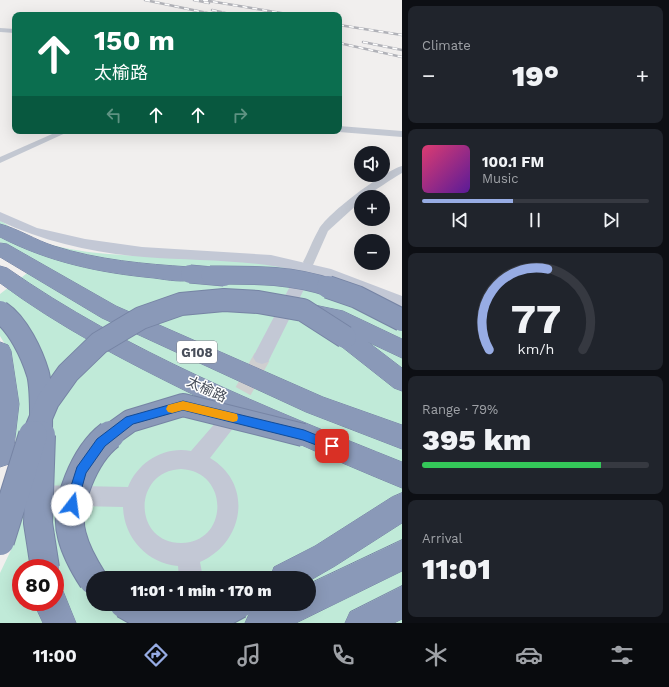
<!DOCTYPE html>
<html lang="en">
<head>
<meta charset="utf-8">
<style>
  :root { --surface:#171b24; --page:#20242c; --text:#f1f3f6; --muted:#9ea1a6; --line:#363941; --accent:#97ace4 }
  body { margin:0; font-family:"Work Sans","Noto Sans SC",sans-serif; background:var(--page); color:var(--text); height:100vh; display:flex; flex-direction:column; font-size:15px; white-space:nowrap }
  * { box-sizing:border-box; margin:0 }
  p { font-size:13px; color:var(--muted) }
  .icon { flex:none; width:22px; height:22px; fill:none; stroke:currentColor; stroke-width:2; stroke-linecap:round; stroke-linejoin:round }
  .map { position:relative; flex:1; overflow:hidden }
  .details { display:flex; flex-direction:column; gap:6px; padding:6px; background:#0d0f14; width:267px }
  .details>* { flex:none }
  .banner { position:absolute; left:12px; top:12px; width:330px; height:122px; border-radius:8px; box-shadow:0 4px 16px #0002; background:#0b6e4f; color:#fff; overflow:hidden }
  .buttons { position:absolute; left:354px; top:146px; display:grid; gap:8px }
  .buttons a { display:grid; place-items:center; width:36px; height:36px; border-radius:50%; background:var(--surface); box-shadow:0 4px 16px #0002; font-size:20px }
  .speed { position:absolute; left:12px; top:559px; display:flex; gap:8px; font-size:20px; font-weight:700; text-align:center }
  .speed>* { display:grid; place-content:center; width:52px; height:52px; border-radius:50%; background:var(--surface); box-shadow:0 4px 16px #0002; line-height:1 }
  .speed .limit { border:6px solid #d22; background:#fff; color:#111 }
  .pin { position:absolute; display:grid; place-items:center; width:34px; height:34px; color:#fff; margin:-17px; border-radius:8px; box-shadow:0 2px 6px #0006 }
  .me { position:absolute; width:44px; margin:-22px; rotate:15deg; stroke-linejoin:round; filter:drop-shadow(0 0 3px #0008) }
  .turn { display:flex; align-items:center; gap:14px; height:84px; padding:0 16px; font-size:18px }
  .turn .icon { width:52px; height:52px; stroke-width:2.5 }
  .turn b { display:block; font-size:28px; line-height:34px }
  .lanes { display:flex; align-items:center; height:38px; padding:0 16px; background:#0003; justify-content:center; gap:20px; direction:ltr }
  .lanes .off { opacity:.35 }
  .big { font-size:30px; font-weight:800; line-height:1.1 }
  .details .widget { flex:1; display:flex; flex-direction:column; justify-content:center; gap:6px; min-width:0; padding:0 14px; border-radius:8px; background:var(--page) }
  .details .dial { align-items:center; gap:0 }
  .dial svg { height:104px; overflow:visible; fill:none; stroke:var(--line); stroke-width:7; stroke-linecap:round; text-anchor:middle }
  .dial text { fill:var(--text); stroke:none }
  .song { display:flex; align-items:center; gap:12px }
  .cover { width:48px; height:48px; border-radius:6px; background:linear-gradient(135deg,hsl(340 70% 55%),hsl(270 70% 35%)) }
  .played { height:4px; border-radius:2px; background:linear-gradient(90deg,var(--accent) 40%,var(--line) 40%) }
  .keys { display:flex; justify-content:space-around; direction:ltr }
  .heat { display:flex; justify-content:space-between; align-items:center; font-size:22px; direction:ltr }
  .charge { height:6px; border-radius:3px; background:linear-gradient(90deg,#34c759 79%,var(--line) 0) }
  .trip { position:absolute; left:86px; top:571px; width:230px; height:40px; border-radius:20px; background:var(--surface); box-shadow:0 4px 16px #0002; font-weight:800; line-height:40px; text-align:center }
  .dock { display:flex; height:64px; justify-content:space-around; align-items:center; background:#090b0e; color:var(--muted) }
  .dock .icon { width:28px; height:28px }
  .dock .on { color:var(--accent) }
  .dock b { font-size:18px; color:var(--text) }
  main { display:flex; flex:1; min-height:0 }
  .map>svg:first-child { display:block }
</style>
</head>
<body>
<main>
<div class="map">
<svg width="402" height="623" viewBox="0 0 402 623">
  <rect width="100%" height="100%" fill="#f1efee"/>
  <path fill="#c0ead8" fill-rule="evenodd" d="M0,220c8,5 15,11 23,15 49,23 130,21 184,23 26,2 52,5 79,8l-3,13 119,47v297h-402v-50l11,-23 6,-150 -5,-44 -12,-20v-42l39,-30 -39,-22zM21,568h34v34h-34zM93,578h216v26h-216z"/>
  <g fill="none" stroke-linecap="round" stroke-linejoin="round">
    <path stroke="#cfcfd0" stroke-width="17" stroke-dasharray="17 8" stroke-linecap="butt" d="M231,413l31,-56"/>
    <g stroke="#7684a4" stroke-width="1">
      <g id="highway">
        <path d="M0,224c19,5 35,16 54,22 44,14 90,18 136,21l7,2 3,5 -3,5c-13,4 -29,1 -43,-1 -54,-5 -106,-16 -154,-41z"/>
        <path d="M0,243l7,1 109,62 207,91 79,28v24l-96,-37 -204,-94 -102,-61z"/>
        <path d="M0,266l7,2c120,84 260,140 395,194v26c-71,-29 -142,-61 -210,-94 -67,-33 -133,-67 -192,-111z"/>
        <path d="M305,303l38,8 59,28v19l-34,-16 34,26v23l-8,-3 -57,-45 -3,-6 3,-6 5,-2 -11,-5 -33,-7 -3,-6 3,-6z"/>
        <path d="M0,342l8,3 3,6 8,53 -6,51 -4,9 -9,3z"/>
        <path d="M402,493v30l-67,43 -26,15v-3h-39l4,-11 41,-21 77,-49z"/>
        <path d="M402,540v31l-106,52h-51l5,-11 16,-8h43v-20z"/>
        <path d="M402,586v33l-8,4h-49l5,-11z"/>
        <path d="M55,588l8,3 13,32h-33l-6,-13 -1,-8h19z"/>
      </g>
    </g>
    <g fill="#c3c8d2" fill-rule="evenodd">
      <path d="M0,28l15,1v4l-15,-1z"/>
      <path d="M339,126l63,5v6l-63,-5 -2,-1h2z"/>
      <path d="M59,131h11l-70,32v-6z"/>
      <path d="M402,166v7c-8,4 -35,24 -41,24v4l-33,30 -15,34h-8l-2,-3c6,-11 10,-23 16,-33 10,-17 65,-58 83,-63z"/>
    </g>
    <g fill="#c3c8d5" fill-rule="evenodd">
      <path d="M0,212l37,16 48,11 57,8 129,8 60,14 71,27v12l-91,-33 -43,87 -6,2 -6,-2 -3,-5 45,-86c-50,-12 -103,-10 -154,-14 -50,-4 -99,-15 -144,-36z"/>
      <path d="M224,418l7,3 3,6 -24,31c44,26 34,85 -10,104l3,16h-24l-1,-12c-31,-3 -54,-28 -55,-59l-91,-2 -7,-3 -3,-7 3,-7 7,-3 96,2c10,-25 36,-41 63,-36l26,-30zM181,469c49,2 48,74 0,74 -48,0 -49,-72 0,-74z"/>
    </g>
    <use href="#highway" fill="#8a99b8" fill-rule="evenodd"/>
    <g stroke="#b1b2b8" stroke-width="2.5">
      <g id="rail">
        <path d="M145,0l72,15"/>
        <path d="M194,0l15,3"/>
        <path d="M203,0l90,15"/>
        <path d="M212,10l22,5"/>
        <path d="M339,25l63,10"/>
        <path d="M363,42l39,8"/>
        <path d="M339,43l63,14"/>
      </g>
    </g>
    <use href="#rail" stroke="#fff" stroke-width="1.5" stroke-dasharray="5" stroke-linecap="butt"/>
    <g stroke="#7684a4" stroke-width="19" stroke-linecap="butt">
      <g id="highway-bridge-far2">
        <path d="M190,274l34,3"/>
        <path d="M210,275c41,0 81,-1 121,13"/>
      </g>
    </g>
    <g stroke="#7684a4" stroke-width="24" stroke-linecap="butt">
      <g id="highway-bridge-far1">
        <path d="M328,287l29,10 45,23"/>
        <path d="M0,312c18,12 32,42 38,62 4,15 3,46 3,62"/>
        <path d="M33,436l15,-35 20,-28 31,-30 42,-25 40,-14 43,-4 34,2 45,8 42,27"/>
        <path d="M109,436l21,-15 53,-16 120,30"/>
      </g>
    </g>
    <g stroke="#7684a4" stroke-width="30" stroke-linecap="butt">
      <g id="highway-bridge">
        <path d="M41,435l-3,88 7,45"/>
        <path d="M0,541l33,-106"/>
        <path d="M93,580c-9,-14 -17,-28 -21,-44 -9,-31 13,-82 38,-101"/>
        <path d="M124,604l25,14 70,-3 20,-11"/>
      </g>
    </g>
    <use href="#highway-bridge-far2" stroke="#8a99b8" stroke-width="18"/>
    <use href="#highway-bridge-far1" stroke="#8a99b8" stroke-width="22"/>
    <use href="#highway-bridge" stroke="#8a99b8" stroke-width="28"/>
  </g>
  <path fill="#1a73e8" stroke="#114b97" d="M183,401l121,29 32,13 1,3 -1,4 -4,1 -29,-11 -120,-30 -50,14 -28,22 -19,27 -10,36 -4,2 -5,-2 -2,-4 12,-38 20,-28 29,-22z"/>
  <path fill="#f59e0b" d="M183,401l50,12 4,1 1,4 -1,3 -4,1 -50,-12 -11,3 -4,-1 -2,-3 2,-4z"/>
  <g text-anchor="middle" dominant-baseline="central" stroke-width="3" stroke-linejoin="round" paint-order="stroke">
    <rect fill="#fff" stroke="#7f838c" stroke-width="1" x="177" y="341" width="40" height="22" rx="3"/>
    <g font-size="13" font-weight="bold" fill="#484e5a">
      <text x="197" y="352">G108</text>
    </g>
    <g font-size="14" fill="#484e5a" stroke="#fff">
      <text transform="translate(207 389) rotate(25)">太榆路</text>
    </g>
  </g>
</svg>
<div class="buttons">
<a><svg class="icon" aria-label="sound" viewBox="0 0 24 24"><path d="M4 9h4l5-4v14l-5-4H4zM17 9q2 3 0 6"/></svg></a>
<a>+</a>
<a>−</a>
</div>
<div class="speed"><div class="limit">80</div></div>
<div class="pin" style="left:332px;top:446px;background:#d93025"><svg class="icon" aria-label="arrive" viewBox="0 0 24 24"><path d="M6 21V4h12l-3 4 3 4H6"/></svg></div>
<svg class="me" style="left:72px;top:505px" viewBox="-20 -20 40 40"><circle r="19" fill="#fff"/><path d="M0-13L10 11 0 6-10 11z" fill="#1a73e8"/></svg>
<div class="trip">11:01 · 1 min · 170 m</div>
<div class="banner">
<div class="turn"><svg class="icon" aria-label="ahead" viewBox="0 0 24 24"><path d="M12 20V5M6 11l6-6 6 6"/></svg><div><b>150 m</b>太榆路</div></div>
<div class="lanes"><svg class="icon off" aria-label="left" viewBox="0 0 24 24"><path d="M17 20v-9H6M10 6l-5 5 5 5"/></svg><svg class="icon" aria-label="ahead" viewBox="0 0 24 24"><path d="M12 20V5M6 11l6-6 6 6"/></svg><svg class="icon" aria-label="ahead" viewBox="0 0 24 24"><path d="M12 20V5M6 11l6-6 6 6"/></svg><svg class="icon off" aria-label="right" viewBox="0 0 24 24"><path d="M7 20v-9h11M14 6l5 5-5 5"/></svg></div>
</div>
</div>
<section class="details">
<div class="widget"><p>Climate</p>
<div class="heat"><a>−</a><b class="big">19°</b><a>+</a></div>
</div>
<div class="widget">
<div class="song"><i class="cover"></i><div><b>100.1 FM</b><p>Music</p></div></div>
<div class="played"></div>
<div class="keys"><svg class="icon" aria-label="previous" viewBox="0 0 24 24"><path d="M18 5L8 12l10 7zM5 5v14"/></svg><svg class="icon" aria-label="pause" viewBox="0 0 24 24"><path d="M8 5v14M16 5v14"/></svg><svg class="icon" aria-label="next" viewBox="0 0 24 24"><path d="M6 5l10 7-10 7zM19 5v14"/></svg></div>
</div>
<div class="widget dial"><svg viewBox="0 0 100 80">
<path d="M14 69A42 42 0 1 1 86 69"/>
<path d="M14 69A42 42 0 0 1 59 7" stroke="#97ace4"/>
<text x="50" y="56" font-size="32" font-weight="700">77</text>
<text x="50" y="72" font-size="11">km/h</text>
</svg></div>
<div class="widget"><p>Range · 79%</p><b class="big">395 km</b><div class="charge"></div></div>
<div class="widget"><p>Arrival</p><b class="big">11:01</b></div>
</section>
</main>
<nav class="dock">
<b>11:00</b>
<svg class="icon on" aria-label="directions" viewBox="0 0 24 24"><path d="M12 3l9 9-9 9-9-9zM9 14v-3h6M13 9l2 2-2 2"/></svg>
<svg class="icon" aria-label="music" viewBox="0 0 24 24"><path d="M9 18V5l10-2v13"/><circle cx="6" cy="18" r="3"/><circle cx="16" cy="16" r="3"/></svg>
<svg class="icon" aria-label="phone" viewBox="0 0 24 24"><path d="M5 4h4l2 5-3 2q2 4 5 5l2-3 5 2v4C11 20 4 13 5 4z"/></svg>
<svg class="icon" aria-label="climate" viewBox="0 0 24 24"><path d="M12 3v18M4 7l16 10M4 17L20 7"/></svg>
<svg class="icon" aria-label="car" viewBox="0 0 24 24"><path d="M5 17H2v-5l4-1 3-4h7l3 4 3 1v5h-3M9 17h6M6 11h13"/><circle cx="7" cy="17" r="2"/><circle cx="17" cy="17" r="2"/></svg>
<svg class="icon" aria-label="filters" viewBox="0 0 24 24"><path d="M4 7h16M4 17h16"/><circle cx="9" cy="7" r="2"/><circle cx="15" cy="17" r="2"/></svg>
</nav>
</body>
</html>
